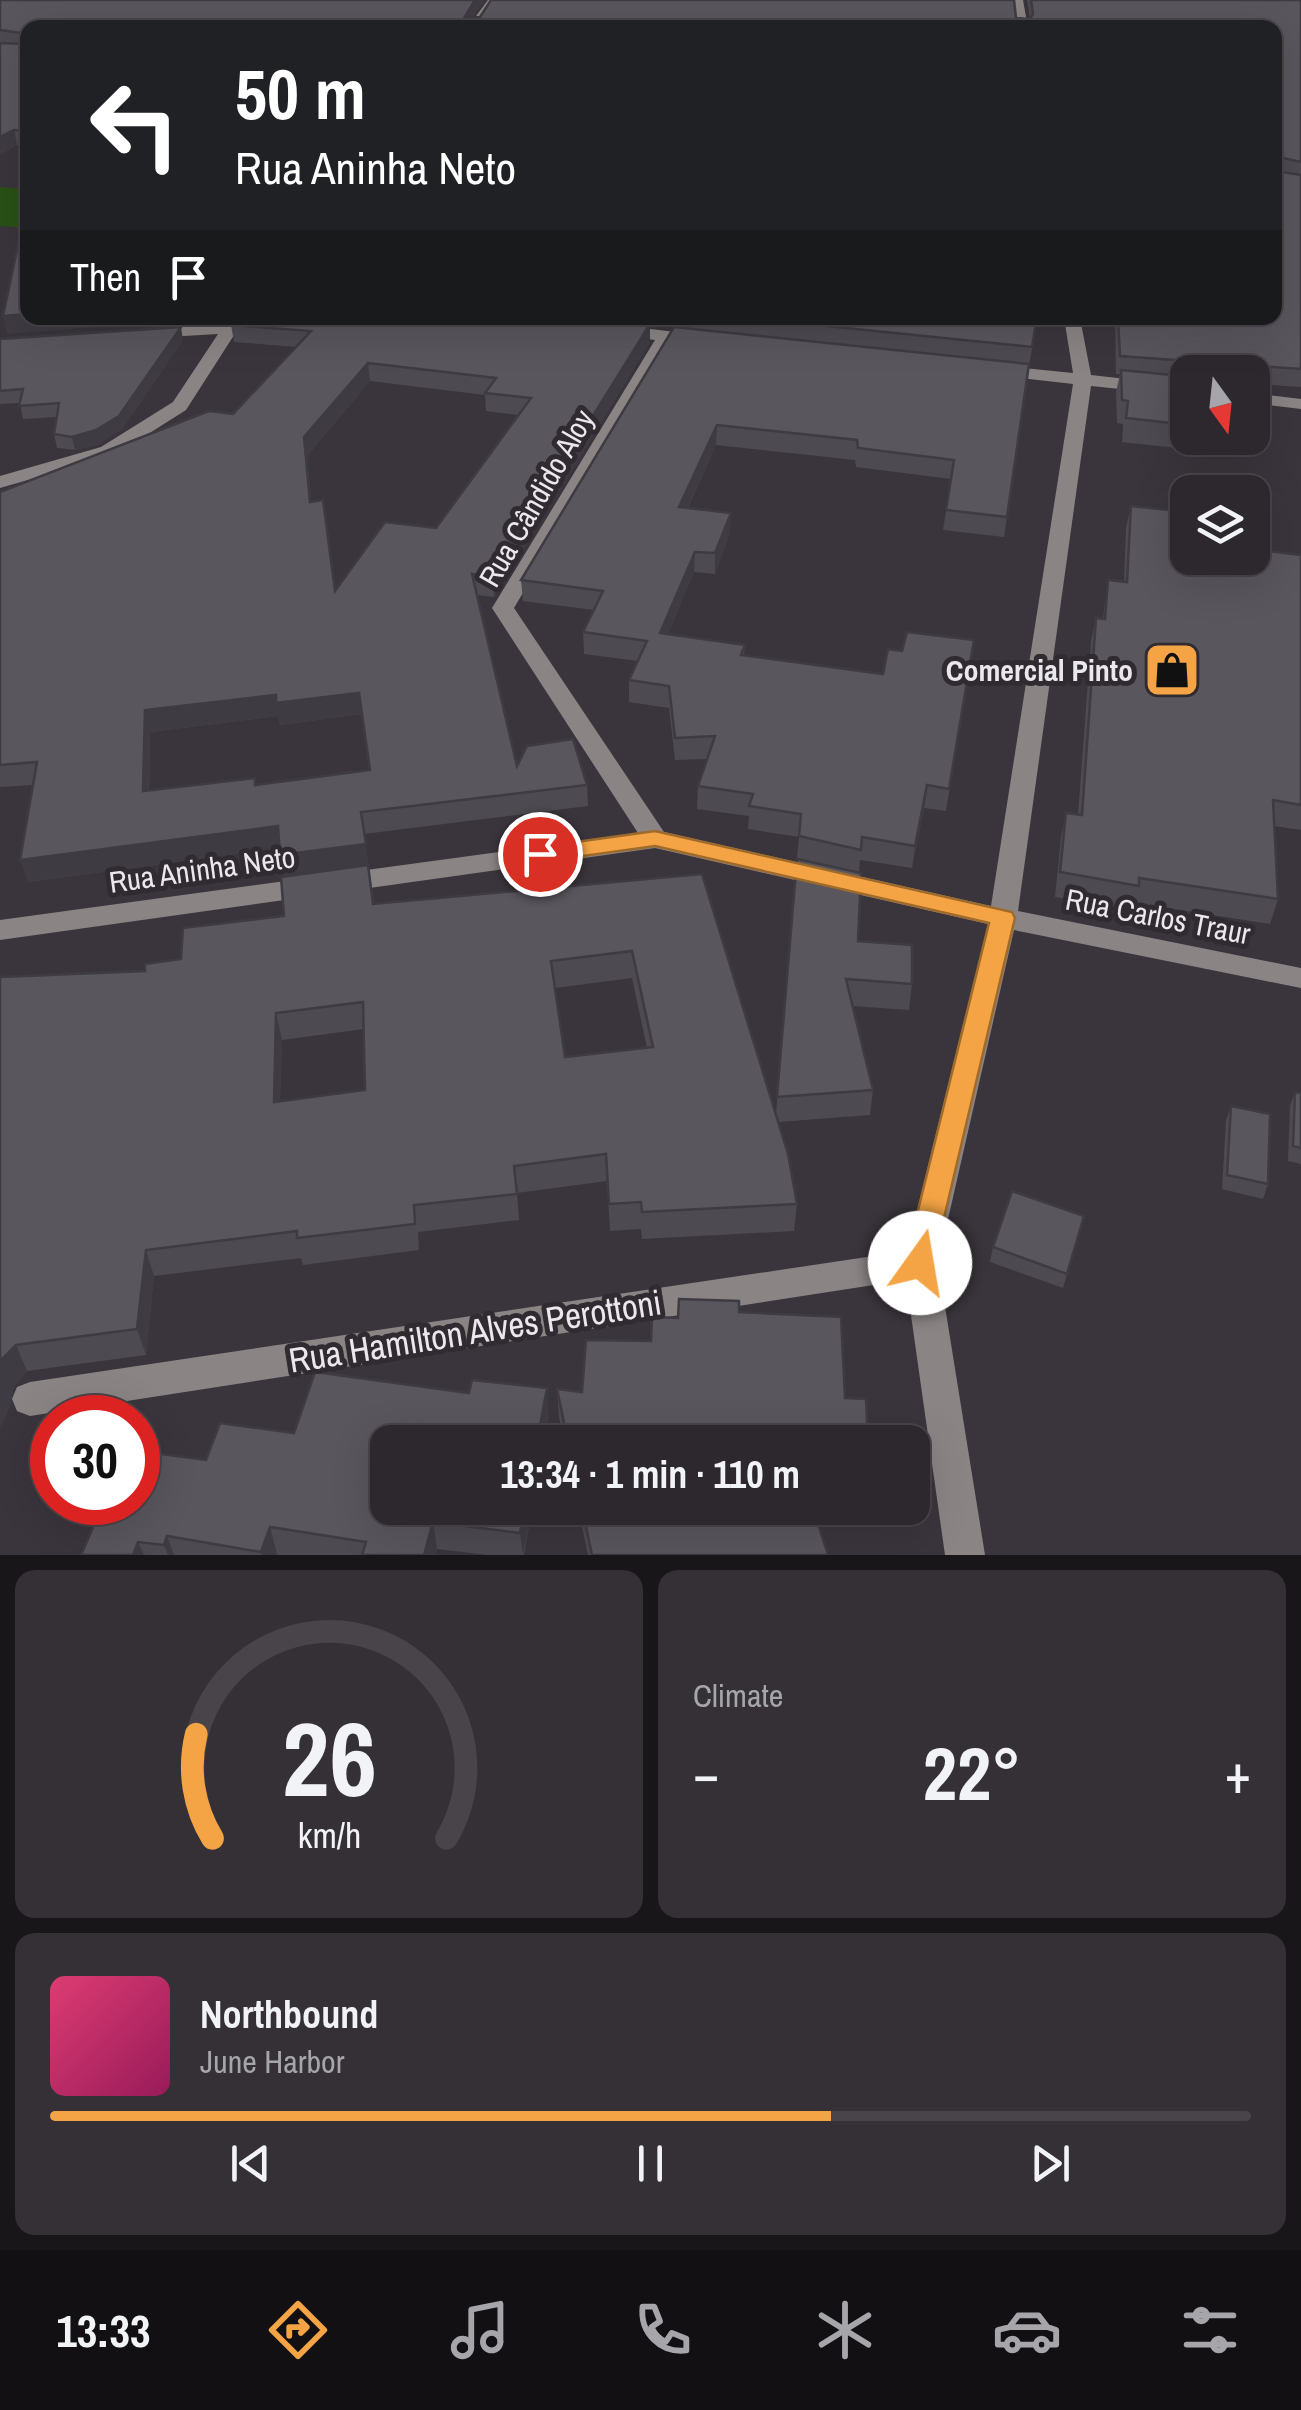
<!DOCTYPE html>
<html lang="en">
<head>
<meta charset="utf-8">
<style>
  :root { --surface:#2c282d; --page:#343035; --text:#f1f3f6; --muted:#a6a6aa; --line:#484449; --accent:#f4a444 }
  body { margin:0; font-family:"Archivo Narrow",sans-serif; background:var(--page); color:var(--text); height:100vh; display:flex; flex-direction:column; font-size:38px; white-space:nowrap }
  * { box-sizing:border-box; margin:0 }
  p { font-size:32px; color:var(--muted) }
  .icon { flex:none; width:55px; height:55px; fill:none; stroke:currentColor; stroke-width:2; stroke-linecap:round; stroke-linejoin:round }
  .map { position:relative; height:1555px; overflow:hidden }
  .drawer { display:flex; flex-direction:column; gap:15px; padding:15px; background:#181619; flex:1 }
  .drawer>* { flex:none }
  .hud { position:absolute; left:20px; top:20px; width:1262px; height:305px; border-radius:20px; box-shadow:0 10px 40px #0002,0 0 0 2px var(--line); background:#202124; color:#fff; overflow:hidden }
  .needle { width:65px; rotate:165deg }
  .tools { position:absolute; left:1170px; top:355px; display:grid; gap:20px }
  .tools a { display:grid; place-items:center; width:100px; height:100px; border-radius:20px; background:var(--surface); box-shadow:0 10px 40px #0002,0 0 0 2px var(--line); font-size:50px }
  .speed { position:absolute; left:30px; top:1395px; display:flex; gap:20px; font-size:50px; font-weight:700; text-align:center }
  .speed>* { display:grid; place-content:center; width:130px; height:130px; border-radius:50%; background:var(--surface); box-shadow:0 10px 40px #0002,0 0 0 2px var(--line); line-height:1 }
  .speed .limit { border:15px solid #d22; background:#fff; color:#111 }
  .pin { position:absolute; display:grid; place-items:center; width:85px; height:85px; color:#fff; margin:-42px; border:5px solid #fff; border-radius:50%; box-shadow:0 2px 10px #0007 }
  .me { position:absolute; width:110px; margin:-55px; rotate:13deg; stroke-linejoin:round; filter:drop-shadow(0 0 8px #0008) }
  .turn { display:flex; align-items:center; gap:35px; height:210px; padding:0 50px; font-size:45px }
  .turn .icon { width:130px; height:130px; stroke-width:2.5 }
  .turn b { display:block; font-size:70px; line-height:85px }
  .then { display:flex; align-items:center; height:95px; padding:0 50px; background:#0003; gap:20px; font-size:38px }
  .big { font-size:75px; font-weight:700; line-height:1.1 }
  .drawer .card { flex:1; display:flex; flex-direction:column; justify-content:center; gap:15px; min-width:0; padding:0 35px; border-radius:20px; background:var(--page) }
  .drawer .dial { align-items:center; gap:0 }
  .dial svg { height:260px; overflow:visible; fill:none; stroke:var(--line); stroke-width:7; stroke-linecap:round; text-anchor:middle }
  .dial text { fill:var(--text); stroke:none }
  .song { display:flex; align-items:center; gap:30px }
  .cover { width:120px; height:120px; border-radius:15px; background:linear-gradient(135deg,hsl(340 70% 55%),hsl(330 70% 35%)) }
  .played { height:10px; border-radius:5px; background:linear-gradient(90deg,var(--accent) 65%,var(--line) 65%) }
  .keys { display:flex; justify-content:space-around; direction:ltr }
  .heat { display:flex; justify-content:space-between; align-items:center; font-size:55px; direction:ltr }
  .drawer .tiles { flex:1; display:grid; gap:15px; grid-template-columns:1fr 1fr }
  .card:last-child { grid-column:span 2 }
  .trip { position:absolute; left:370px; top:1425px; width:560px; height:100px; border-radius:20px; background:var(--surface); box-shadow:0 10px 40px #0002,0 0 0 2px var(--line); font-weight:700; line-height:100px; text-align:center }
  .menu { display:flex; height:160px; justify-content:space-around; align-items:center; background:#121012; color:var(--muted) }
  .menu .icon { width:70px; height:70px }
  .menu .on { color:var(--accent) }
  .menu b { font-size:45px; color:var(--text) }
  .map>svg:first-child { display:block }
</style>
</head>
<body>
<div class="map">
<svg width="1301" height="1555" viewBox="0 0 1301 1555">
  <rect width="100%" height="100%" fill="#3a353c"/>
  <path fill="#295116" d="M0,187l27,2v39l-27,-2z"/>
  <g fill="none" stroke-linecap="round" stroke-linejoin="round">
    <g fill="#8a8584" fill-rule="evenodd">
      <path d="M488,0h10l-20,28h-11z"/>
      <path d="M1013,0h10l5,28h-11z"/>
      <path d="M229,318h16l-59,92 -71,45 -115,33v-12l101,-29 72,-45 45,-68 -69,4 -8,-5 2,-4 82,-6z"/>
      <path d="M1064,318h16l11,57 97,11v10l-97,-10 -73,525 283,57v20l-287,-58 -76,333 47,292h-40l-39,-275 -876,136 -13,-5 -5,-12 5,-12 13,-5 877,-131 81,-327 -333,-76 -655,92v-20l638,-87 -146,-225 163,-268 -44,-6v-8l6,-1 84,10 8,5 -8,5 -30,-4 -157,267 150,224 327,74 82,-522 -78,-9 -9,-5 9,-5 78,8z"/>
      <path d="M1252,393l49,6v10l-49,-6z"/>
    </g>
  </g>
  <g fill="#4d4a51" fill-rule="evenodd">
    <path d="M0,0h484l-11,17 557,2 -3,-19h274v387l-49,-3v-12h-64v7h-6v45l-5,24 -55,-6 1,-18 -6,-1 -1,-31 4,-18h-4l-1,-56h160v-290h-1247v118l-11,-1 -17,9z"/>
    <path d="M236,318h802l-9,47 -25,172 -61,-7 8,-51 -95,-12 -1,-7 -139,-15 -28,63 42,25 -15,41 -21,-2 -26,62 77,11 -1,11 139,18 19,-23 72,-11 -28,171 -22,-3 -12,60 -52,-8 -1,12 -62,-14 2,-21 -51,-8 1,-13 -52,-7 1,-23 9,-27 -32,1 -6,-52 -40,-6v-22l9,-19 -54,-7 -1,-22 11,-22 -71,-9 -2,-21 153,-253 -24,-2v17l-156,255 -18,-2 41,171 70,19 1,21 -224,28 10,70 328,-30 74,239 21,-254 61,82 54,43 -3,26 -57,-4 21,84 -3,25 -91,7 18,82 -3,27 -152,8 -1,-10 -31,2 -3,-50 -90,12 2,27 -101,12 1,18 -116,15 -2,-7 -147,18 -8,79 -119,16 -13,15 -4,19 -10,22v-450l145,-6 36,-12 103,-43v-39l-4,-29 -252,34 5,-97 -33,2v-295l233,-78 63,-67 -62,-5 -3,-17zM370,381l115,14 1,16 32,4 -82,113 -101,63 -24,-90 -4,-45zM362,714l8,56 -113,15 -108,5 1,-58 128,-16 2,9zM632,978l15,70 -82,9 -10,-69zM364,1029l1,61 -85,11 2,-61z"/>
    <path d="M0,339l183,1 -61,89 -23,15 -24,6 -18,-2 -3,-14 3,-17 -34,2 -3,-16 -20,1z"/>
    <path d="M1131,506l57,52 113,-3v275l-27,-4 4,73 -8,25 -135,-21 -2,7 -78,-13 6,-60 5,-24 12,2 13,-174 5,-23h7l5,-38 16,2 2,-54z"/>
    <path d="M1295,1092l6,1v71l-13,-3 2,-55z"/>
    <path d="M1231,1106l37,78 -5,15 -41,-10 4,-69z"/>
    <path d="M1084,1216l-21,72 -73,-26 3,-15z"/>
    <path d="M739,1312l106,86 23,44h-304l-5,-25 -2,-28 25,3 69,-51 27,-23z"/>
    <path d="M549,1416l-5,26h-156l144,66 -8,47h-36l-51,-6 -1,6h-355l125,-95 88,-27z"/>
    <path d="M578,1508h292l-4,18 -47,-2 9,31h-240z"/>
  </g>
  <g fill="#3e3c42">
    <path d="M475,0h9l-18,28 -2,-10z"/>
    <path d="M14,130l3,15 -17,9v-17z"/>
    <path d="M28,314v4h177l-198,16 -4,-18z"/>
    <path d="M650,324v18l-156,255 -1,-20z"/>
    <path d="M181,327l2,13 -61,89 -23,15 -24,6 -3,-13z"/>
    <path d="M368,363l2,18 -63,75 6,65 -9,-84z"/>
    <path d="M717,425l-1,20 -37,82v-20z"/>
    <path d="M731,513l-1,20 -15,41v-21z"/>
    <path d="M695,552l-1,20 -34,82v-21z"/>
    <path d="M359,693l3,21 -82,11 -2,-9 -128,16 -2,81 -5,-22 2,-81 131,-15z"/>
    <path d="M927,785l-3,23 -12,60 3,-22z"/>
    <path d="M361,812l8,54 -85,11 -4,-22z"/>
    <path d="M278,826l4,22 -254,34 -8,-22z"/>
    <path d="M276,1013l6,27 -3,88 -5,-26z"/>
    <path d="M146,1250l8,26 -8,79 -9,-26z"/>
    <path d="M16,1345l11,26 -13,15 -4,19 -10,22v-55l2,-13z"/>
    <path d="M547,1388l2,28 -5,26h-7z"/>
    <path d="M525,1508h7l-9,47 -3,-22z"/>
    <path d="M433,1522l4,27 -1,6h-12z"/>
    <path d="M270,1527l7,27v1h-15l-1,-3z"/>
    <path d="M167,1536l7,19h-6l-4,-10z"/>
    <path d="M138,1542l6,13h-11z"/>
  </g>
  <g fill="#59565e" stroke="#3e3c42" stroke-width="2.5" fill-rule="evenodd">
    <path d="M0,0h475l-11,18 16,-1 11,-17h523l2,18 14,1 3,-5 -2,-14h270v162l-22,-5 -3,14 25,4v194l-181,-13 -2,-38h157v-290h-1247v6l-28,-4z"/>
    <path d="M28,38v93l-14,-1 -14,7v-94l25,1z"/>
    <path d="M25,212h3v102l-25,2z"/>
    <path d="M236,318h348l66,6 -157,253 -21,-3 45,192 10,-20 46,-7 14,46 -226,27 5,32 -86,11 -2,-29 -258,34 17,-98 -37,3v-273l209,-81 24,3 78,-83 -80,-6zM368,363l128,15 -11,15 46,5 -95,130 -51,-6 -50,69 -12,-91 -13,2 -6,-65zM359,693l11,77 -115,15v-7l-112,13 2,-81 131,-15v8z"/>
    <path d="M748,318h289l-5,29z"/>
    <path d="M181,327l-62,89 -23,14 -24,7 -18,-3 5,-31 -40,3 4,-17 -23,2v-52z"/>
    <path d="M674,327l355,37 -22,153 -61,-7 8,-50 -96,-12 -1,-8 -140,-15 -38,82 52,6 -16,40 -20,-1 -35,81 85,12 -4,10 142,19 5,-25 14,2 5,-19 67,8 -25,149 -22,-4 -12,61 -53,-9 -1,13 -62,-14 2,-22 -52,-8 4,-12 -55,-8 17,-50 -40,2 -6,-52 -40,-6 18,-39 -64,-9 20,-41 -82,-11z"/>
    <path d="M1121,370l61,6v48l-56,-6 2,-17 -6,-1z"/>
    <path d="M1131,506l57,6v46h64v-9l49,6v250l-28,-5 5,99 -139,-21v8l-79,-14 6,-59 16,2 14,-197 9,1 3,-39 19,2z"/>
    <path d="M797,859l64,14 -3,68 54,4v39l-66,-5 27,111 -96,7z"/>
    <path d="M368,865l5,39 329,-30 86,280 9,50 -155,8 -1,-10 -32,2 -3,-50 -92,12 3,28 -103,11 1,19 -118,14v-7l-151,19 -9,79 -121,16 -14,14 -2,13v-395l145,-6v-7l36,-5 2,-31 101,-12 -3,-39zM632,951l21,96 -88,10 -14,-96zM363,1002l2,88 -91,12 2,-89z"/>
    <path d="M1295,1092l6,1v55l-8,-2z"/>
    <path d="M1231,1106l39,8 -2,70 -41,-9z"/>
    <path d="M1012,1191l72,25 -17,58 -74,-27z"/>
    <path d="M679,1299l60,2v11l102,5 4,81 21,1 2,43h-300l-11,-53 25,3 4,-52 65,1 1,-24 26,1z"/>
    <path d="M315,1372l154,21 3,-13 75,8 -10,54h-149v66h137l-5,25 -87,-11 -9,33h-62l4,-13 -96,-15 -9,25 -94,-16 -3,9 -26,-3 -5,13h-52l23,-53h34v-51l68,9 14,-37 74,10z"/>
    <path d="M582,1508h231l15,47h-236z"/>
  </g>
  <path fill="#f4a444" stroke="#9f6b2c" stroke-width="2.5" d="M655,831l357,81 3,6 -84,355 -11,3 -10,-3 -5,-10 84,-340 -334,-77 -115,16 -13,-8 13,-7z"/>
  <defs>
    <g id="shop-square" transform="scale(2.875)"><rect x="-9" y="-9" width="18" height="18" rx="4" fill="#f4a444" stroke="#302b31"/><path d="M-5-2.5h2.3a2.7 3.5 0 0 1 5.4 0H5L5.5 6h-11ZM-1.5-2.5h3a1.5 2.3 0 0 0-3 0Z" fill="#111"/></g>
  </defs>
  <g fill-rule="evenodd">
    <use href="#shop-square" x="1172" y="670"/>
  </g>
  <g text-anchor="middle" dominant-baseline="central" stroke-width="10" stroke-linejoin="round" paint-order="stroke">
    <g font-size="30" fill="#ebe8ed" stroke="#302b31">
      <text transform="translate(536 498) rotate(-60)">Rua Cândido Aloy</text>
      <text transform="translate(202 869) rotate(-8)">Rua Aninha Neto</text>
      <text transform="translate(1158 916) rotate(11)">Rua Carlos Traur</text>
    </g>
    <g font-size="30" font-weight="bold" fill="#ebe8ed" stroke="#302b31" text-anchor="end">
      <text x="1133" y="670">Comercial Pinto</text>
    </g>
    <g font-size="35" fill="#ebe8ed" stroke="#302b31">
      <text transform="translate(475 1331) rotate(-9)">Rua Hamilton Alves Perottoni</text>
    </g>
  </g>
</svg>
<div class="tools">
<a><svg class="needle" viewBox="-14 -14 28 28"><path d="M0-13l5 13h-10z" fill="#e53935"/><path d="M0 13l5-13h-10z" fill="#a6a6aa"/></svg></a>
<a><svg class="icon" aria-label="layers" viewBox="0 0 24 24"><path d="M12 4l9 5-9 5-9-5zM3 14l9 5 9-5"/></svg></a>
</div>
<div class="speed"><div class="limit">30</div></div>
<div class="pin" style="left:540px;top:854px;background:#d93025"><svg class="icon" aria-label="arrive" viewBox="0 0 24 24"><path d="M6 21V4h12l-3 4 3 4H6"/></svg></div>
<svg class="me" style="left:920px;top:1263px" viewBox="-20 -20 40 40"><circle r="19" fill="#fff"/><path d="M0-13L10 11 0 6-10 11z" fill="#f4a444"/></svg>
<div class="trip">13:34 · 1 min · 110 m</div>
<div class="hud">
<div class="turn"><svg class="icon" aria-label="left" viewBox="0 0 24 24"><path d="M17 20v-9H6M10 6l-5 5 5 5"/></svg><div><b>50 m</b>Rua Aninha Neto</div></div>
<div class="then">Then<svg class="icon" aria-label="arrive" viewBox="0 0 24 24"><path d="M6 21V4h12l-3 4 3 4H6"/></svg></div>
</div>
</div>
<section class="drawer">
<div class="tiles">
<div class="card dial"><svg viewBox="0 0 100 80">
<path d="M14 69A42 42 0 1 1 86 69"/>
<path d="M14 69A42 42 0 0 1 9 37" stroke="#f4a444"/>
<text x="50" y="56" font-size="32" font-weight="700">26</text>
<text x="50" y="72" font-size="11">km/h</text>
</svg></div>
<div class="card"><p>Climate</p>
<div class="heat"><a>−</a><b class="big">22°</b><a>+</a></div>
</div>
<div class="card">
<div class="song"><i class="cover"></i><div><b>Northbound</b><p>June Harbor</p></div></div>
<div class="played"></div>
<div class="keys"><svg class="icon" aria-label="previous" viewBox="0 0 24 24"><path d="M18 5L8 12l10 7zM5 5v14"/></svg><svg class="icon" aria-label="pause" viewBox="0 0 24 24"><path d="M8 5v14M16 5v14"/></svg><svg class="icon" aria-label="next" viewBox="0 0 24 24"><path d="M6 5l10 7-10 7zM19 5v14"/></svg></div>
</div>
</div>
</section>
<nav class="menu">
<b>13:33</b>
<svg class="icon on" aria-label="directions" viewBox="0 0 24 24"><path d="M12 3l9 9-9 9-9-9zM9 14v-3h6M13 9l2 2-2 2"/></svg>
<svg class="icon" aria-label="music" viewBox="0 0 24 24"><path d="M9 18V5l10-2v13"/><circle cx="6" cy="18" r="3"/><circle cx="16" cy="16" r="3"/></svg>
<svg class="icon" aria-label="phone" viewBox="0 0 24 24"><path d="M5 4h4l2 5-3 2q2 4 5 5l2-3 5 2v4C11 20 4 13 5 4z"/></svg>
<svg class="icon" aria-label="climate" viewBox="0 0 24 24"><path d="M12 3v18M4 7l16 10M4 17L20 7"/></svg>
<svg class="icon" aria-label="car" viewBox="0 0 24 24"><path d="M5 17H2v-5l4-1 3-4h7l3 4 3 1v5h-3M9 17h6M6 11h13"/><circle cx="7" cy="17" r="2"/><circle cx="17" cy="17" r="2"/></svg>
<svg class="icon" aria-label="filters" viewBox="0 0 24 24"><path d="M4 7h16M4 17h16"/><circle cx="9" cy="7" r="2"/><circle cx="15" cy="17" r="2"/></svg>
</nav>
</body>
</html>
